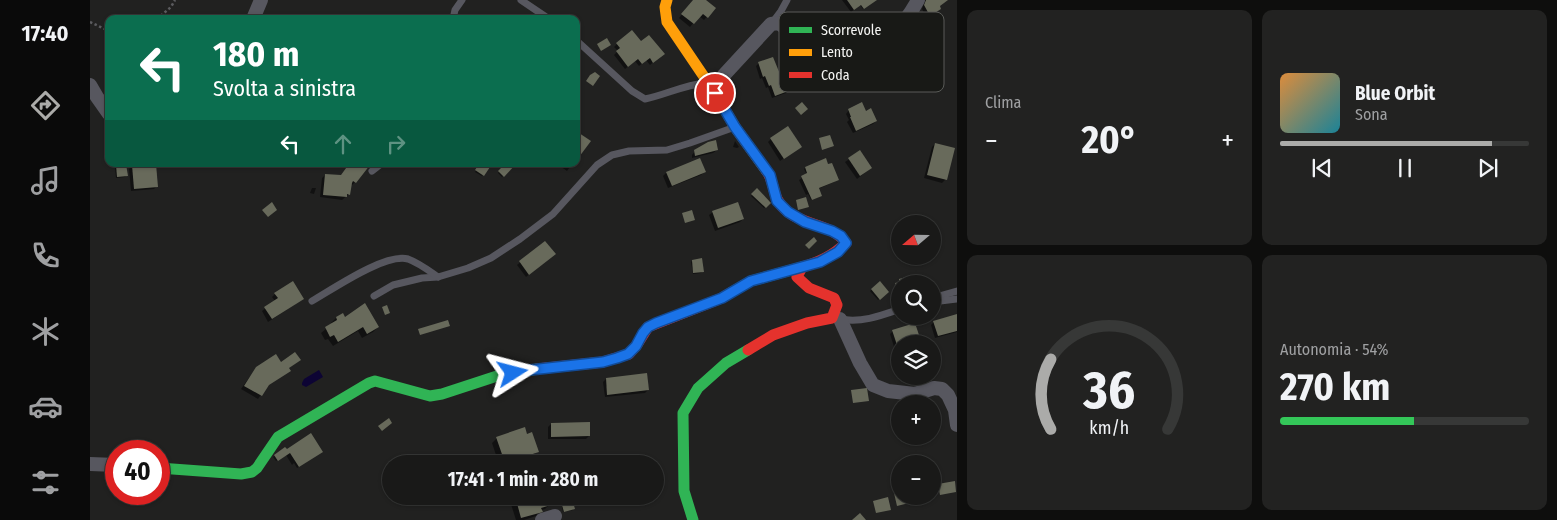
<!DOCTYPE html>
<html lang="it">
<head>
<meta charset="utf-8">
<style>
  :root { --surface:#191918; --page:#222221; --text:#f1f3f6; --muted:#9fa0a2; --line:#373837; --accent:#ababa9 }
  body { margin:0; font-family:"Fira Sans Condensed",sans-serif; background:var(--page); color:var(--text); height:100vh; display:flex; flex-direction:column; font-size:19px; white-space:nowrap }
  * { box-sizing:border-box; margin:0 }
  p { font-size:16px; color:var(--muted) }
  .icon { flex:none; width:28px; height:28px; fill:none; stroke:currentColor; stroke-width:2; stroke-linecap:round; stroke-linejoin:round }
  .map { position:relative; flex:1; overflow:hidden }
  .sheet { display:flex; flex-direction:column; gap:10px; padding:10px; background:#0e0e0d; width:600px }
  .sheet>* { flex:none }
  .top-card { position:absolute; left:15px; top:15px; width:475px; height:152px; border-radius:10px; box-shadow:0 1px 4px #0004,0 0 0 1px var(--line); background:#0b6e4f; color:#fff; overflow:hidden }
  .needle { width:32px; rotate:250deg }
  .controls { position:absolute; left:801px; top:215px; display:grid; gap:10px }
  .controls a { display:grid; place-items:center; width:50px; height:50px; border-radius:50%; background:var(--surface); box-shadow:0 1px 4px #0004,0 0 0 1px var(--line); font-size:25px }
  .speed { position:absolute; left:15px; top:440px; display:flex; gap:10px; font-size:25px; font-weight:700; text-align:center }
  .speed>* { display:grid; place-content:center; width:65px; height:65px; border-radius:50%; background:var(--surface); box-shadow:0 1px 4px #0004,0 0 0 1px var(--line); line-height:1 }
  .speed .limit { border:8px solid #d22; background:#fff; color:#111 }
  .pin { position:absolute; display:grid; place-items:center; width:42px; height:42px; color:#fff; margin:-21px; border:2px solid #fff; border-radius:50%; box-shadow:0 1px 5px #0007 }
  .me { position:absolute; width:55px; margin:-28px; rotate:81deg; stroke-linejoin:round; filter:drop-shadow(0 0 4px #0008) }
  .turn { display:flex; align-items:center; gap:18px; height:105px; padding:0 25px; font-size:22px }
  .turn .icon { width:65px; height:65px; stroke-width:2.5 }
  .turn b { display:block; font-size:35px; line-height:42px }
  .lanes { display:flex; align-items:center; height:48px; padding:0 25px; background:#0003; justify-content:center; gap:25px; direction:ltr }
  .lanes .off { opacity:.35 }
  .big { font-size:38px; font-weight:700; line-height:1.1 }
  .sheet .widget { flex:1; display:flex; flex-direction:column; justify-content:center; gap:8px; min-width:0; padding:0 18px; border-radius:10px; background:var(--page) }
  .sheet .dial { align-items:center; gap:0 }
  .dial svg { height:130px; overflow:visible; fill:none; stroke:var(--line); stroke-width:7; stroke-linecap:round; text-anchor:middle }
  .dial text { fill:var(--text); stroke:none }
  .song { display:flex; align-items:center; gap:15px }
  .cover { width:60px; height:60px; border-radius:8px; background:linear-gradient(135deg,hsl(30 70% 55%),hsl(190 70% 35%)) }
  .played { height:5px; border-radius:2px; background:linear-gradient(90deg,var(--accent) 85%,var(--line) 85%) }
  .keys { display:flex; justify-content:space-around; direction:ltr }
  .heat { display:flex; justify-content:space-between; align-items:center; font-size:28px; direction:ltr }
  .charge { height:8px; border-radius:4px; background:linear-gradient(90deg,#34c759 54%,var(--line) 0) }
  .sheet .tiles { flex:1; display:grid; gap:10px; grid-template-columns:repeat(2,1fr) }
  .trip { position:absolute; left:292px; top:455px; width:282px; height:50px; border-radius:25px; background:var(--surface); box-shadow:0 1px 4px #0004,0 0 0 1px var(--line); font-weight:700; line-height:50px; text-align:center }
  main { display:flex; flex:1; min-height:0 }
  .dock { display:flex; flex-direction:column; width:90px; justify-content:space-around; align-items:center; background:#0a0a0a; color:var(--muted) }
  .dock .icon { width:35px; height:35px }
  .dock .current { color:var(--accent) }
  .dock b { font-size:22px; color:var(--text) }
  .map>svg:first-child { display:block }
</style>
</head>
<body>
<main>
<nav class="dock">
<b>17:40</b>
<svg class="icon current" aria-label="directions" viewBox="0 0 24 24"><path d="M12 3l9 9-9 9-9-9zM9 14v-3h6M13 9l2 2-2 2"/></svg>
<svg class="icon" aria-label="music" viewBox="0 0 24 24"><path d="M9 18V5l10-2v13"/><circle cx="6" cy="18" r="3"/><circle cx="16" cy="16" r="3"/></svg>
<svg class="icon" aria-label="phone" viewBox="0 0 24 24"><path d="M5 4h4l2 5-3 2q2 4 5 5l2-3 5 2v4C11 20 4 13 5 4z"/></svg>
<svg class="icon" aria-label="climate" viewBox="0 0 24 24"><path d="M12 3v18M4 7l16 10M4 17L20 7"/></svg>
<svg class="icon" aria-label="car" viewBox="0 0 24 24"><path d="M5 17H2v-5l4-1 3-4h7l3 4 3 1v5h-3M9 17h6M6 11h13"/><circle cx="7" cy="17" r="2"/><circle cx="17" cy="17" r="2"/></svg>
<svg class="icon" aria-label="filters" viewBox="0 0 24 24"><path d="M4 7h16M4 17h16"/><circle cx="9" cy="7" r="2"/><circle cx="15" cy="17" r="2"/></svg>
</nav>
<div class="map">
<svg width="867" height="520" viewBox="0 0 867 520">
  <rect width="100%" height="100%" fill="#212120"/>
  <path fill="#0d0434" d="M229,370l4,7 -17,10 -4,-2v-2l2,-4z"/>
  <g fill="#0007">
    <path d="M604,0h11l9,8 -10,12 -5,-4 -9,11 -11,-9z"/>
    <path d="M752,0h34l-13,9 -3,-4 -9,7z"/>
    <path d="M835,0h22l-9,7 -2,5 -9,6 -5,-9z"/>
    <path d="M191,15l7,4h-11z"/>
    <path d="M551,43l19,13 -10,9 -4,-5 -7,6 -4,-5 -10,8 -11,-14 4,-4 -4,-4 3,-3z"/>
    <path d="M669,63l22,18 8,9 -3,3 -14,5 -4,-11 -2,1 -4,-10 -2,1 -4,-13z"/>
    <path d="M759,110l27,11 -3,3 -20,9 -6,-11 2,-2 -3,-6z"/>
    <path d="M681,139l26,10 -17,12 -12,-19z"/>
    <path d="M645,141l4,6 -2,1 -4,-1z"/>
    <path d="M845,144l10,36 -3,3 -18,-5 8,-31z"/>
    <path d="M627,150l-4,3 -21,5v-3l3,-4z"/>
    <path d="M770,152l11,16 -14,11 -12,-17z"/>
    <path d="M609,160l5,12 -3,3 -33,13 -5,-12 3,-3z"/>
    <path d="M65,164l2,22 -3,3 -23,2 -2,-22 3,-3z"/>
    <path d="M260,164h16l2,1 -13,17 -3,3 -1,-1 -2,10 -7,6 -22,-3 2,-19 3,-3 15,2z"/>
    <path d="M390,164h10l-8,12 -7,-4z"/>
    <path d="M416,164l8,1 -12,12 -4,-4z"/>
    <path d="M467,164h15l-5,7z"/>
    <path d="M26,166l10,10 -1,1 -9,1 -1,-10z"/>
    <path d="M715,168l32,11 -3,3 -16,7 1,8 -8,3 -3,-6 -2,1 -7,-15 8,-5 -3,-6z"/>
    <path d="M222,188h4l-2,6 -4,-1z"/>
    <path d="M667,190l13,13 -6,5 -13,-12z"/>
    <path d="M623,212l30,7 -3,3 -25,9 -6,-16z"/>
    <path d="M455,242l6,15 -25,20 -9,-12z"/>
    <path d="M602,261l10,11 -1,1 -8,1 -2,-12z"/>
    <path d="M790,283l8,9 -10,8 -8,-9z"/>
    <path d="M185,294l28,5 -35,23 -6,-11 13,-10 -3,-4z"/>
    <path d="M252,315l2,3 34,9 -5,5 -11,6 -4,-7 -25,15 -5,-7 -3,1 -4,-7 11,-9 -1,-1 5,-5z"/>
    <path d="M867,318v14l-22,6 -4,-13 3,-3z"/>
    <path d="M803,331l26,10 -3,3h-16v5l-5,1 -5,-16z"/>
    <path d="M191,363l7,6 -21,17 -9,13 -17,-10 15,-21z"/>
    <path d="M832,376h9l1,3 -6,4z"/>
    <path d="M516,379l42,11 -3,3 -40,4 -2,-15z"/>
    <path d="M461,424l38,12 -3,3h-38v-12z"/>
    <path d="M437,435l10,17 -5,4 -21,8h-2l-1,-3 -9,3 -7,-21 5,-5z"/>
    <path d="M195,449l35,4 -23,15 -3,-5 -2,2 -6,-10 -10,6 -3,-4z"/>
    <path d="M421,496h37l2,8 -5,5 -4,1 -5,6 -12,4h-8l-7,-22z"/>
    <path d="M479,496h42l-38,10v4l-10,2 -1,-5 9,-4z"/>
    <path d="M823,496h16l-14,5z"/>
  </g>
  <g fill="#686a5b">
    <path d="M603,0h13l10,8 -8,10 -5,-4 -9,10 -13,-10z"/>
    <path d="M757,0h30l-13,9 -3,-4 -7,5z"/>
    <path d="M836,0h22l-8,6 1,3 -11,7 -6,-11z"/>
    <path d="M542,30l9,11 8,-6 16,19 -12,9 -3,-5 -8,6 -4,-5 -10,8 -12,-16 4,-3 -4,-5z"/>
    <path d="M517,38l4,7 -10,6 -4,-7z"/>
    <path d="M683,57l9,22 4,-1 5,12 -16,6 -4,-11 -2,1 -4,-10 -2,1 -5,-15z"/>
    <path d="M505,72l5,4 -7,10 -7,-5 4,-6z"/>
    <path d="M712,102l6,7 -7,6 -6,-7z"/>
    <path d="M772,102l4,9 5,-3 6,13 -21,10 -6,-14h1l-3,-8z"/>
    <path d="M698,126l14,21 -18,12 -14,-21z"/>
    <path d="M486,131l15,10 -15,20z"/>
    <path d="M740,135l4,11 -12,4 -3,-12z"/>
    <path d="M626,140l2,10 -23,6 -1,-6 14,-8z"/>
    <path d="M845,143l20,5 -8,32 -20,-5z"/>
    <path d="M770,150l12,18 -12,8 -12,-18z"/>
    <path d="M610,158l6,14 -34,14 -6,-14z"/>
    <path d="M736,158l2,6 4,-1 7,17 -20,8 3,8 -10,4 -11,-24 6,-3 -2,-6z"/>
    <path d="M36,164l2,12 -11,1 -1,-12z"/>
    <path d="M52,164h14l2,23 -24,2 -2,-24z"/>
    <path d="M259,164h19l2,1 -14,18 -3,-2 -1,2 -2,12 -3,-1v3l-24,-2 2,-21 16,1z"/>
    <path d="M389,164h13l-8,12 -9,-6z"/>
    <path d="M415,164l10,1 -11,12 -6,-6z"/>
    <path d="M667,188l14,15 -5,5 -15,-14z"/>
    <path d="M716,197l3,10 -11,3 -2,-10z"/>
    <path d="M182,202l5,8 -9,7 -6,-7z"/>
    <path d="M648,202l6,17 -26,9 -6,-17z"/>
    <path d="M602,210l3,10 -10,3 -3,-10z"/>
    <path d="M724,237l3,4 -8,8 -4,-4z"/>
    <path d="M455,241l11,13 -27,21 -10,-14z"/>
    <path d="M612,258l2,14 -11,1 -1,-13z"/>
    <path d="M816,277l2,7h-8v7l-2,1 -3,-9 4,-1v-3z"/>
    <path d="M203,281l11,18 -32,20 -8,-12 14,-9 -4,-5z"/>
    <path d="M790,281l9,11 -9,8 -9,-11z"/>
    <path d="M275,303l14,24 -12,7 -4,-7 -25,15 -4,-7 -4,2 -5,-10 12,-7 -1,-3 7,-4 2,4z"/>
    <path d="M297,305l3,8 -5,2 -3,-8z"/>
    <path d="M867,314v17l-19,5 -5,-15z"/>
    <path d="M358,320l2,6 -30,9 -2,-6z"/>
    <path d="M825,323l6,18 -9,3h-12v3l-2,1 -6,-18z"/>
    <path d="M205,352l6,8 -12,8 2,3 -22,14 -7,11 -18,-10 12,-19 20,-13 5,8z"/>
    <path d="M557,373l2,17 -42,5 -1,-17z"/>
    <path d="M777,388l2,13 -16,2 -2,-13z"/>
    <path d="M299,418l3,5 -10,8 -4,-5z"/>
    <path d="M500,422v14l-39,1v-14z"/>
    <path d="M435,427l2,7 5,-2 7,20 -25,8 -1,-3 -9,3 -8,-23z"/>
    <path d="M221,433l12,19 -24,15 -9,-14 -12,8 -4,-6 11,-8 2,2z"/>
    <path d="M865,481l1,11 -16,3 -2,-11z"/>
    <path d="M810,492v4h11l2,6 -16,4 -3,-13z"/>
    <path d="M425,496h34l2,9 -10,3 2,4 -22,6z"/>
    <path d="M483,496h33v1l-31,7z"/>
    <path d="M798,497l3,13 -15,3 -3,-12z"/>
    <path d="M483,502l2,7 -11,3 -2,-7z"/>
    <path d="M770,513l6,7h-14z"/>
  </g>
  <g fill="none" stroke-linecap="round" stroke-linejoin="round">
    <g stroke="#5b5b5e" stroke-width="2.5" stroke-dasharray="2.5 2.5" stroke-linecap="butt">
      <path d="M67,19l14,-12 4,-7"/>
      <path d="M0,22l19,9"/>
    </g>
    <g stroke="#57575f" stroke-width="7">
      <path d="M431,0l28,19"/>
      <path d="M363,19l2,-9 7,-10"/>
      <path d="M682,23l9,-12 6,-11"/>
      <path d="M486,40l56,51 13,8c20,-4 39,-14 60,-16"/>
      <path d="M282,171l9,-7"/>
      <path d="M284,296l19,-11 29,-7 16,-1 30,-9 23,-10 29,-19 33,-25 44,-49 15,-10 17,-4 38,-1 23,-7 45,-16"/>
      <path d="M842,298l25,-7"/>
      <path d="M222,301c21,-12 73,-48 96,-42 11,4 20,11 30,18"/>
      <path d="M842,302l25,-3"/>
      <path d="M750,319c21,4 40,-3 60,-10"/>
    </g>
    <g stroke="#57575f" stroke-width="14">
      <path d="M163,19l8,-19"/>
      <path d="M0,85l7,12 12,17"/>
      <path d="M625,93l4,-11 5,-7 47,-51 8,-1 5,4c9,11 24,33 39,37 15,4 59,-19 70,-30 10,-10 18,-21 25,-34"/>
      <path d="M750,319l20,44 13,22 15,6 27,3 19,-6 8,1 6,6 7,15 2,15"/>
      <path d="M0,464l26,1"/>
      <path d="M452,520l13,-4"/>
    </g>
    <g stroke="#30b455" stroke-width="11">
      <path d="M642,292l19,-11 51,-14"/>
      <path d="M69,468l82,6 11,-2 5,-4 21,-31 91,-54 6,-2 55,15 12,-2 55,-18 40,-7"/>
      <path d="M603,520l-9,-29 -1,-78 15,-25 28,-25 22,-13"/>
    </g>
    <path stroke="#ff9f0a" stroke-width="11" d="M577,0l-2,7 2,15 48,71 20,34 31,43"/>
    <g stroke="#e5322d" stroke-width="11">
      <path d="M658,350l25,-15 34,-12 25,-5 5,-13 -3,-7 -25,-10 -12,-11 5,-10c17,-5 31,-11 44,-24 -13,-19 -41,-17 -58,-31 -18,-14 -11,-27 -22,-42"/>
      <path d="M447,369l66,-7 26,-8 7,-8 12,-19 74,-29 10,-6"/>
    </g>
  </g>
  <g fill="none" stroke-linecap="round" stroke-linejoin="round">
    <g stroke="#114b97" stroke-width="12">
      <path id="route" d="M423,373l17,-3 73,-8 14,-4 11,-4 8,-8 7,-13 5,-6 8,-4 66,-25 29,-17 69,-19 18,-10 8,-9 -5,-7 -9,-5 -27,-9 -17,-10 -11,-11 -7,-26 -35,-48 -20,-34"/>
    </g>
    <use href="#route" stroke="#1a73e8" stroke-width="9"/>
  </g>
  <rect x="689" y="12" width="165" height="80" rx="8" fill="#181916" stroke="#5a5b58" stroke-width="1"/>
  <rect x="699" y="27" width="23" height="6" fill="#30b455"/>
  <rect x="699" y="49" width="23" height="7" fill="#ff9f0a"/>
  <rect x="699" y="72" width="23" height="6" fill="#e5322d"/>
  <g font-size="14" fill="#f5f5f3">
    <text x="731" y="35">Scorrevole</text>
    <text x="731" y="57">Lento</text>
    <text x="731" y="80">Coda</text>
  </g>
</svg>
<div class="controls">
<a><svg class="needle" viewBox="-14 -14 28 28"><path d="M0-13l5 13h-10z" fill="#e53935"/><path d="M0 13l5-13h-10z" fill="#9fa0a2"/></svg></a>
<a><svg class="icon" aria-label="search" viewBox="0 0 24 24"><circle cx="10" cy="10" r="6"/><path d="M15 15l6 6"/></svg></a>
<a><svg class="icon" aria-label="layers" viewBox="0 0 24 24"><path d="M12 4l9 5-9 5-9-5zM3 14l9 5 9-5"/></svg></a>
<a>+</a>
<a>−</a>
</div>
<div class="speed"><div class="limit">40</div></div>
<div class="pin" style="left:625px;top:93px;background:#d93025"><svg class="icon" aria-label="arrive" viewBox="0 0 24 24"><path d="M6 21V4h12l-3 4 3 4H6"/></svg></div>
<svg class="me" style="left:423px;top:373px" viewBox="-20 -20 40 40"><path d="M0-17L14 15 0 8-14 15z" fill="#1a73e8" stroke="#fff" stroke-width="4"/></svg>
<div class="trip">17:41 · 1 min · 280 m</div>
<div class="top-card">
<div class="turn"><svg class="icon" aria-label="left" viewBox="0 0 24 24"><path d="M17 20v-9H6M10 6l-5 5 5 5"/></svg><div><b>180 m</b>Svolta a sinistra</div></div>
<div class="lanes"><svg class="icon" aria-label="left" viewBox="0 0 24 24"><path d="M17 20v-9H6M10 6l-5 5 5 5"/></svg><svg class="icon off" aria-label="ahead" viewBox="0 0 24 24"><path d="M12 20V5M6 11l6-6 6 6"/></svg><svg class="icon off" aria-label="right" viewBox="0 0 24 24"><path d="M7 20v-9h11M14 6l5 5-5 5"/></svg></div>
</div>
</div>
<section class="sheet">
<div class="tiles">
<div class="widget"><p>Clima</p>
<div class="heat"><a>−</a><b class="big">20°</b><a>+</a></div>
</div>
<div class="widget">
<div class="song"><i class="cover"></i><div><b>Blue Orbit</b><p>Sona</p></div></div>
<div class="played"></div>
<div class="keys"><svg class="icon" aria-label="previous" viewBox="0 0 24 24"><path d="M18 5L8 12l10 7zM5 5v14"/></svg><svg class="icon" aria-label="pause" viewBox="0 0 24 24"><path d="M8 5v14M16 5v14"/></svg><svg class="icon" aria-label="next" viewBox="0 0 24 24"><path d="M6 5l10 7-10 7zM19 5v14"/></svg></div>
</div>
<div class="widget dial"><svg viewBox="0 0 100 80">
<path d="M14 69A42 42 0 1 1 86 69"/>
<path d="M14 69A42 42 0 0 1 14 26" stroke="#ababa9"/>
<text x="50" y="56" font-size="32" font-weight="700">36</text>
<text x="50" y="72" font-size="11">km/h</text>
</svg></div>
<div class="widget"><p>Autonomia · 54%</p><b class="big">270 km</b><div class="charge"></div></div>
</div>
</section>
</main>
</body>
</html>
